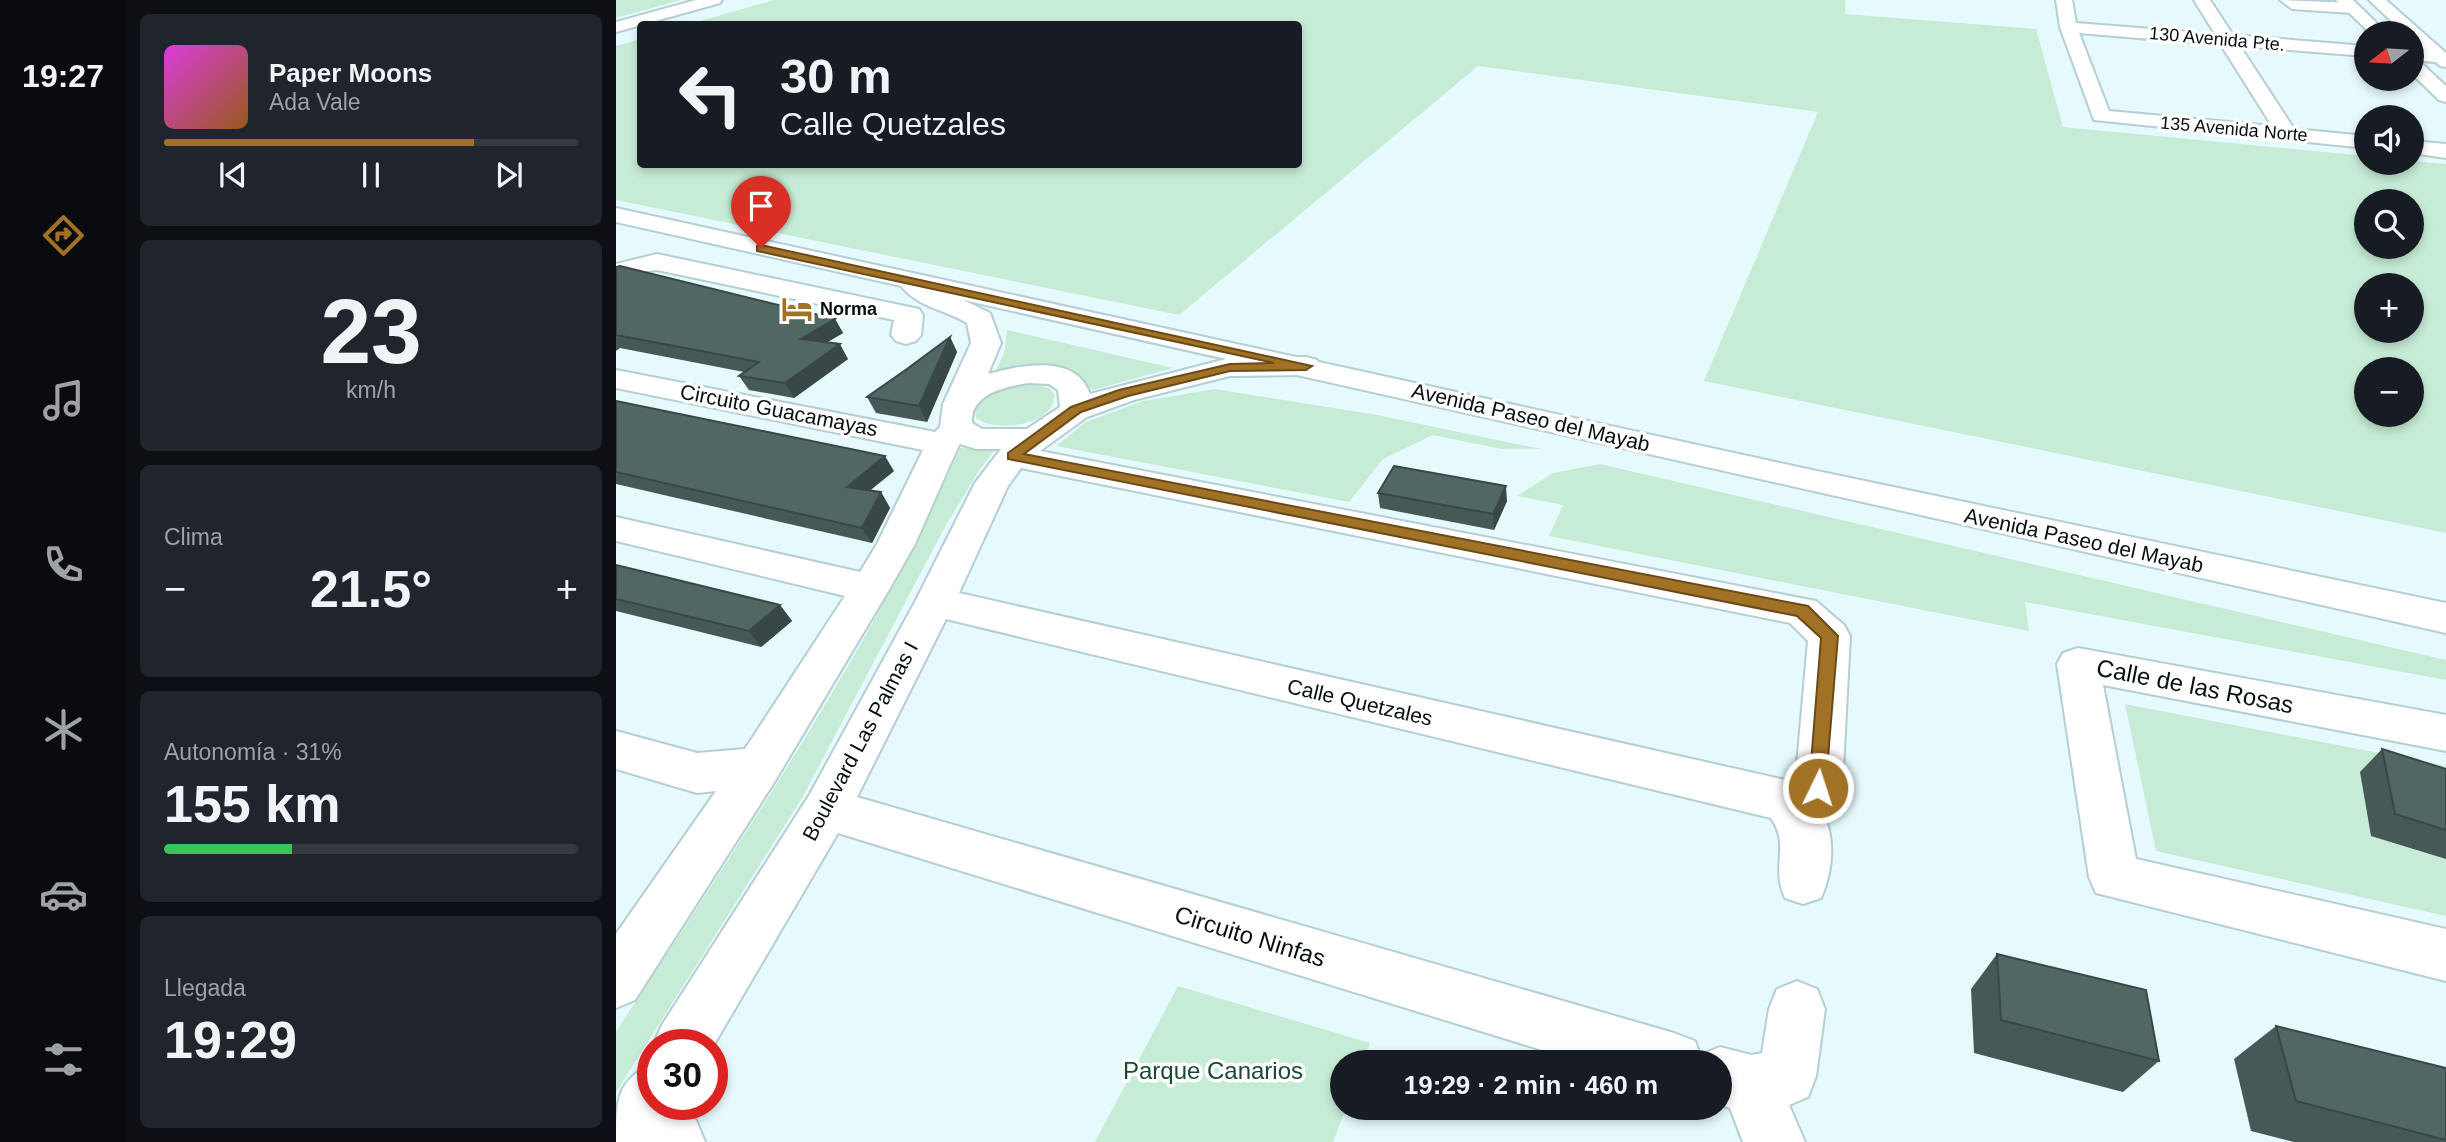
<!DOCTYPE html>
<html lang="es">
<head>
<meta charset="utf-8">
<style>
  :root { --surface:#171b24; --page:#20242c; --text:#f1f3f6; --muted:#9ea1a6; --line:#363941; --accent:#a17225 }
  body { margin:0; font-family:Arial,sans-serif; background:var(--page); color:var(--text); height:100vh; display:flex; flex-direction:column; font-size:26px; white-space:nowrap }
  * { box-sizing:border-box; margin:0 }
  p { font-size:23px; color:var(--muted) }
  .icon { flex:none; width:38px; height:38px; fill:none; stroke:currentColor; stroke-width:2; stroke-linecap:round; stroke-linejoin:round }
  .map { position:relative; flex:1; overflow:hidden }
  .sheet { display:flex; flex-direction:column; gap:14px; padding:14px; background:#0d0f14; width:490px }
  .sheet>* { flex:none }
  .top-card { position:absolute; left:21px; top:21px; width:665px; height:147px; border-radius:7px; box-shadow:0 4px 10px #0003; background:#171b24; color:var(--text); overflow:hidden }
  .needle { width:46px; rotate:253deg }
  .controls { position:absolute; left:1738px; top:21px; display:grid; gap:14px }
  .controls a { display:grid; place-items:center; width:70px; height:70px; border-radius:50%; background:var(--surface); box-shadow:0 4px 10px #0003; font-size:35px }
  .speed { position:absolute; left:21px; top:1029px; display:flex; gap:14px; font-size:35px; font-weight:700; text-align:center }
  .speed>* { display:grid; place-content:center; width:91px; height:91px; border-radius:50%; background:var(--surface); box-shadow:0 4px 10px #0003; line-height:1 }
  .speed .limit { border:10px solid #d22; background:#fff; color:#111 }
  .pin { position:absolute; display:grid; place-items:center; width:60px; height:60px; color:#fff; margin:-72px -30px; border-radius:50% 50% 50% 0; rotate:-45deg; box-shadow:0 0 7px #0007 }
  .pin .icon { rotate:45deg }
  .me { position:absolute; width:77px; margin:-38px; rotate:4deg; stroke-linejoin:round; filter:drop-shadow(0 0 5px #0008) }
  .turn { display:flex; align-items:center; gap:24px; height:147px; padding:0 28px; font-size:32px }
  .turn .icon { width:91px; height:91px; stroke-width:2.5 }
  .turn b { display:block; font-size:49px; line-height:60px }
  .big { font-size:52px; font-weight:800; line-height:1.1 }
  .sheet .card { flex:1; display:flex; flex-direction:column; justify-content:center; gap:10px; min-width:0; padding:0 24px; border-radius:10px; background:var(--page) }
  .sheet .dial { align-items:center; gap:0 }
  .dial b { font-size:91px; line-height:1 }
  .song { display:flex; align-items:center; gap:21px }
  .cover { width:84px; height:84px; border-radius:10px; background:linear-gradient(135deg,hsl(300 70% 55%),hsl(30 70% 35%)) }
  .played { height:7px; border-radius:4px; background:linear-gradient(90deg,var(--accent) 75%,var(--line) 75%) }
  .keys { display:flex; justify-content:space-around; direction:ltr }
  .heat { display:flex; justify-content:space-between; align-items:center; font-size:38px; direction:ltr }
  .charge { height:10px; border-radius:5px; background:linear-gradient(90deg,#34c759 31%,var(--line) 0) }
  .trip { position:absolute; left:714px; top:1050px; width:402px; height:70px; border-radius:35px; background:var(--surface); box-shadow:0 4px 10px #0003; font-weight:800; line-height:70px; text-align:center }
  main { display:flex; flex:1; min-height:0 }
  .menu { display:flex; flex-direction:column; width:126px; justify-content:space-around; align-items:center; background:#090b0e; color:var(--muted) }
  .menu .icon { width:49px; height:49px }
  .menu .active { color:var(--accent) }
  .menu b { font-size:32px; color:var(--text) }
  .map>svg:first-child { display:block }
</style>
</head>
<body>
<main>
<nav class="menu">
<b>19:27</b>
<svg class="icon active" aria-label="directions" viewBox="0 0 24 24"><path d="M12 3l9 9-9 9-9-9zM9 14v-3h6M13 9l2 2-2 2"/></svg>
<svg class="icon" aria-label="music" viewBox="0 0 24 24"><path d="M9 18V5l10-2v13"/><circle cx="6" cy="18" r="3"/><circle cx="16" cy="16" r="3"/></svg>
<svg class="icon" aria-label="phone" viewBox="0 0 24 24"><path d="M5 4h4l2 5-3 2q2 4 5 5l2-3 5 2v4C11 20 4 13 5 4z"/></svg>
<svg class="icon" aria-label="climate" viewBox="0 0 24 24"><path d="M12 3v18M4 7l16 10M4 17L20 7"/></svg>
<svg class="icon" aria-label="car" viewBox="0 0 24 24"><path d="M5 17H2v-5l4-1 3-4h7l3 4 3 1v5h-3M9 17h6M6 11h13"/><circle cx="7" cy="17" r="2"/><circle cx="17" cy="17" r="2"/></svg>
<svg class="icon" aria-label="filters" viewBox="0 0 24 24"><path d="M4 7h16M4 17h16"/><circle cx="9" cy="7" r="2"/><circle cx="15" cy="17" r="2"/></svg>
</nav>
<section class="sheet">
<div class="card">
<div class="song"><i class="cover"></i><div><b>Paper Moons</b><p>Ada Vale</p></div></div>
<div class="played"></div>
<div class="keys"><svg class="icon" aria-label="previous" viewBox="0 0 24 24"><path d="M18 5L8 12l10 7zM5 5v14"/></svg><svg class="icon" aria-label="pause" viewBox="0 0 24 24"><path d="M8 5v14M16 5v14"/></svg><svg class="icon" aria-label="next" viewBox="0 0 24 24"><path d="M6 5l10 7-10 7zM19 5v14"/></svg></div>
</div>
<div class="card dial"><b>23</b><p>km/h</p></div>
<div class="card"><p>Clima</p>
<div class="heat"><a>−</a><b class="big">21.5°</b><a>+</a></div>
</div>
<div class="card"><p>Autonomía · 31%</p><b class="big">155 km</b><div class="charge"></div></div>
<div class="card"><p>Llegada</p><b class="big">19:29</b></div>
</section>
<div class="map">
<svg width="1830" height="1142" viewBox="0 0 1830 1142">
  <rect width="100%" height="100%" fill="#e6fafe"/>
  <g fill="#c7ecd5" fill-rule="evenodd">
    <path d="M0,0h65l-65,18z"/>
    <path d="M158,0h1071v14l191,15 27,98 303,29v7l46,-2 34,3v369l-742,-152 114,-269 -340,-46 -299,249 -563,-115v-154l24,-7v125h658v-140h-608zM1750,201h46v46h-46zM1750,285h46v46h-46zM1750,369h46v46h-46z"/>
    <path d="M391,330l166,38 -80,22c-32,-32 -54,-26 -97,-19l9,-21z"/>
    <path d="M416,383l17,5 5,6c4,30 -59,40 -78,24 -5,-26 37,-34 56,-35z"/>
    <path d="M599,389l162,26 164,34h-40l-68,-14 -50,24 -34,43 -293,-56 30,-24 57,-21z"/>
    <path d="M344,448l35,2 -15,19 -34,56 -144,273 -186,294v-60c123,-190 253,-377 344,-584z"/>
    <path d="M984,464l846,196v20l-421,-78 4,29 -480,-95 14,-31 -46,-9 36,-23z"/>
    <path d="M1509,704l321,62v150l-290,-65z"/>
    <path d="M562,986l192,57 -7,19h-21v46h4l-13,34h-238z"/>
  </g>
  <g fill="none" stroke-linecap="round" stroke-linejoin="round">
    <g stroke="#b5ced3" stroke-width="4">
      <g id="minor">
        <path d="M1440,0h16l4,23 139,11 -21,-34h16l23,35 133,11v10l-126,-10 54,83 72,7v12l-272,-28 -34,-93zM1463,33l142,12 51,81 -163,-15z"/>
        <path d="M1664,0l72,3 8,5 -8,5 -60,-4z"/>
        <path d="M1796,50l34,3v10l-34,-3z"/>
        <path d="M1796,141l34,3v14l-34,-5z"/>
        <path d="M41,254l262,55 4,6 -2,20 -5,6 -10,3 -10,-3 -5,-6 3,-15 -237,-50 -17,2 -24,10v-18z"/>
        <path d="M296,275l78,38 11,30 -13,31c32,-9 88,-21 102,20l140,-36 76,-1 11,3 4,6 -4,6 -11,3 -76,1 -96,24 -47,17 -47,34 776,150 28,24 6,11 -8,152 -7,14 -16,7c18,23 14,63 2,89l-18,6 -18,-6c-15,-33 6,-51 -14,-80l-825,-199 -89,178 817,236 21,8 5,14 20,-8 31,8 11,-2 7,-44 8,-20 20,-8 20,8 8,20 -9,67 -8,21 -19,8 16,37h-62l-13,-34 -10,-3v-43h-139l-743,-229 -126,215v-3h-59l9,-20 148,-231 105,-192 60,-119 26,-34h-25l-16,-5 -2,3 -43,97 -25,44 -115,193 -140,219 -19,8v-74l100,-143 -19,2 -81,-24v-38l81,22 48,-4 100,-153 -229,-55v-24l244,55 17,-28 46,-94 -307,-62v-18l319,62 5,-5 3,-23 28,-61 -4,-20c-23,-14 -52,-16 -68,-40l3,-6zM412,383l21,1 9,6 2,17 -33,22h-45l-10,-6c-2,-29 33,-36 56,-40zM405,468l769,155 18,18 -12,135 -11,4 -826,-187 49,-107z"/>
        <path d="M1462,648l368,67v36l-343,-66 33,174 310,70v52l-350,-88 -7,-16 -32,-213 6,-11z"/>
        <path d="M37,1063v41h25l-3,8 21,8 9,22h-89c0,-41 0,-61 37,-79z"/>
      </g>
    </g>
    <g stroke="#b5ced3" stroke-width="4">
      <g id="major">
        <path d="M80,0h26l-2,3 -104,29v-10z"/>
        <path d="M1720,0h17l34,33h-17z"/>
        <path d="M1753,0h17l60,53v14l-6,-1 -28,-26v-7h-8z"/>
        <path d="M1796,59l6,1 28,26v16l-7,-2 -27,-26z"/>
        <path d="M0,208l1182,259 648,136v30l-1830,-411z"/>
      </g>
    </g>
    <use href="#minor" fill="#fff" fill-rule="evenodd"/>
    <use href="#major" fill="#fff" fill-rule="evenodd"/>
  </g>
  <g fill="#465956">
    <path d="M0,267l219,52 8,14 -16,9 21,17 -54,39 -45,-8 -10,-14 5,-4 -124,-24 -4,3z"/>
    <path d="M334,337l7,15 -30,70 -51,-9 -9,-16z"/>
    <path d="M0,401l278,70 -24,19 11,2 9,16 -18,35 -256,-59z"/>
    <path d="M762,493l129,8 -13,29 -114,-22z"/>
    <path d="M0,565l164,40 12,16 -31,26 -145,-36z"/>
    <path d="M1766,749l64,20v90l-75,-23 -11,-64z"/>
    <path d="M1381,954l162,107 -36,31 -149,-39 -3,-64z"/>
    <path d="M1660,1026l170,42v74h-152l-43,-11 -17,-72z"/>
  </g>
  <g fill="#394846">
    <path d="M219,319l8,14 -34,20 -8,-14z"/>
    <path d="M334,337l7,15 -30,70 -8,-16z"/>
    <path d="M224,344l8,15 -54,39 -9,-15z"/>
    <path d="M269,456l9,15 -38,31 -9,-15z"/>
    <path d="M890,486l1,15 -13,29 -1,-16z"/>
    <path d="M265,492l9,16 -18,35 -10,-15z"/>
    <path d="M164,605l12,16 -31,26 -12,-16z"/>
  </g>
  <g fill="#516764" stroke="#394846" stroke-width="2">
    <path d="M4,266l215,53 -34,20 39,5 -55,39 -46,-7 20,-14 -143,-27v-68z"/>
    <path d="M334,337l-31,69 -52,-9 40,-28z"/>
    <path d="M0,401l269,55 -38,31 34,5 -19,36 -246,-56z"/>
    <path d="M778,466l112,20 -13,28 -115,-21z"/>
    <path d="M0,565l164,40 -31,26 -133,-32z"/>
    <path d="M1766,749l64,20v61l-51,-16z"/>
    <path d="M1381,954l149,36 13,71 -158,-41z"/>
    <path d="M1660,1026l170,42v72l-150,-39z"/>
  </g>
  <path fill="#a17225" stroke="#694a18" stroke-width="2" d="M145,245l551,121 -6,4 -76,1 -102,25 -47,16 -57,42 784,152 30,30 -13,158h-13l-3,-6 12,-150 -24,-22 -789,-157v-6l63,-46 48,-17 111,-26 44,-1 -517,-112v-5z"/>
  <defs>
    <g id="hotel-bare" transform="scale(2.415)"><path d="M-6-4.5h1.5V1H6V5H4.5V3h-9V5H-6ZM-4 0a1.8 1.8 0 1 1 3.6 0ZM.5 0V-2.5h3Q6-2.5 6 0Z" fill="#a17225" stroke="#fff" stroke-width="2.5" paint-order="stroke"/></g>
  </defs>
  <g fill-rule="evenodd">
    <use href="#hotel-bare" x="181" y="309"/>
  </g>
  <g text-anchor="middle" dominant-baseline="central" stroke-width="7" stroke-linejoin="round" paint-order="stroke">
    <g font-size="18" fill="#060e10" stroke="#fff">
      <text transform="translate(1601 39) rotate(5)">130 Avenida Pte.</text>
      <text transform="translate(1618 129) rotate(5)">135 Avenida Norte</text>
    </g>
    <g font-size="18" font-weight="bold" fill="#060e10" stroke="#fff" text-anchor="start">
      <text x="204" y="309">Norma</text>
    </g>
    <g font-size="21" fill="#060e10" stroke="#fff">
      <text transform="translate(163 410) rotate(11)">Circuito Guacamayas</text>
      <text transform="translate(915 417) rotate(13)">Avenida Paseo del Mayab</text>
      <text transform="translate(1468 540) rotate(12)">Avenida Paseo del Mayab</text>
      <text transform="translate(744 702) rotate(13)">Calle Quetzales</text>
      <text transform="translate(244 741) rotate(-62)">Boulevard Las Palmas I</text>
    </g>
    <g font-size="24" fill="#060e10" stroke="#fff">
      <text transform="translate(1579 686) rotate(11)">Calle de las Rosas</text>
      <text transform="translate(634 936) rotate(17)">Circuito Ninfas</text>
    </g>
    <g font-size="24" fill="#1a4830" stroke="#fff">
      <text x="597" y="1070">Parque Canarios</text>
    </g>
  </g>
</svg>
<div class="controls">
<a><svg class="needle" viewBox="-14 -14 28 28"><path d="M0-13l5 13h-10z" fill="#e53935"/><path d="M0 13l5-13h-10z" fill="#9ea1a6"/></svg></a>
<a><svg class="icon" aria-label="sound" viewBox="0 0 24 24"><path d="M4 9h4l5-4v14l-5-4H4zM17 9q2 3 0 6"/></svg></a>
<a><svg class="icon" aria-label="search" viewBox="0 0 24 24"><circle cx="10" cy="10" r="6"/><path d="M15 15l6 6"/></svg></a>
<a>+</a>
<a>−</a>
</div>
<div class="speed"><div class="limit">30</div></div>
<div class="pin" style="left:145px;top:248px;background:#d93025"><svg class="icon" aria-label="arrive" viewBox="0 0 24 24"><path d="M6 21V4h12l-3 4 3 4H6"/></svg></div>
<svg class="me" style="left:1202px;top:788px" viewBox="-20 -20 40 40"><circle r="17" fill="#a17225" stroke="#fff" stroke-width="3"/><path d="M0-11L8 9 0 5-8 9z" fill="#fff"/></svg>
<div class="trip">19:29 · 2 min · 460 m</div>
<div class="top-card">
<div class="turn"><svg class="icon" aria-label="left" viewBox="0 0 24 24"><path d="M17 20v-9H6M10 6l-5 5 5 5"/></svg><div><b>30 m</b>Calle Quetzales</div></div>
</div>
</div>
</main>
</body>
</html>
